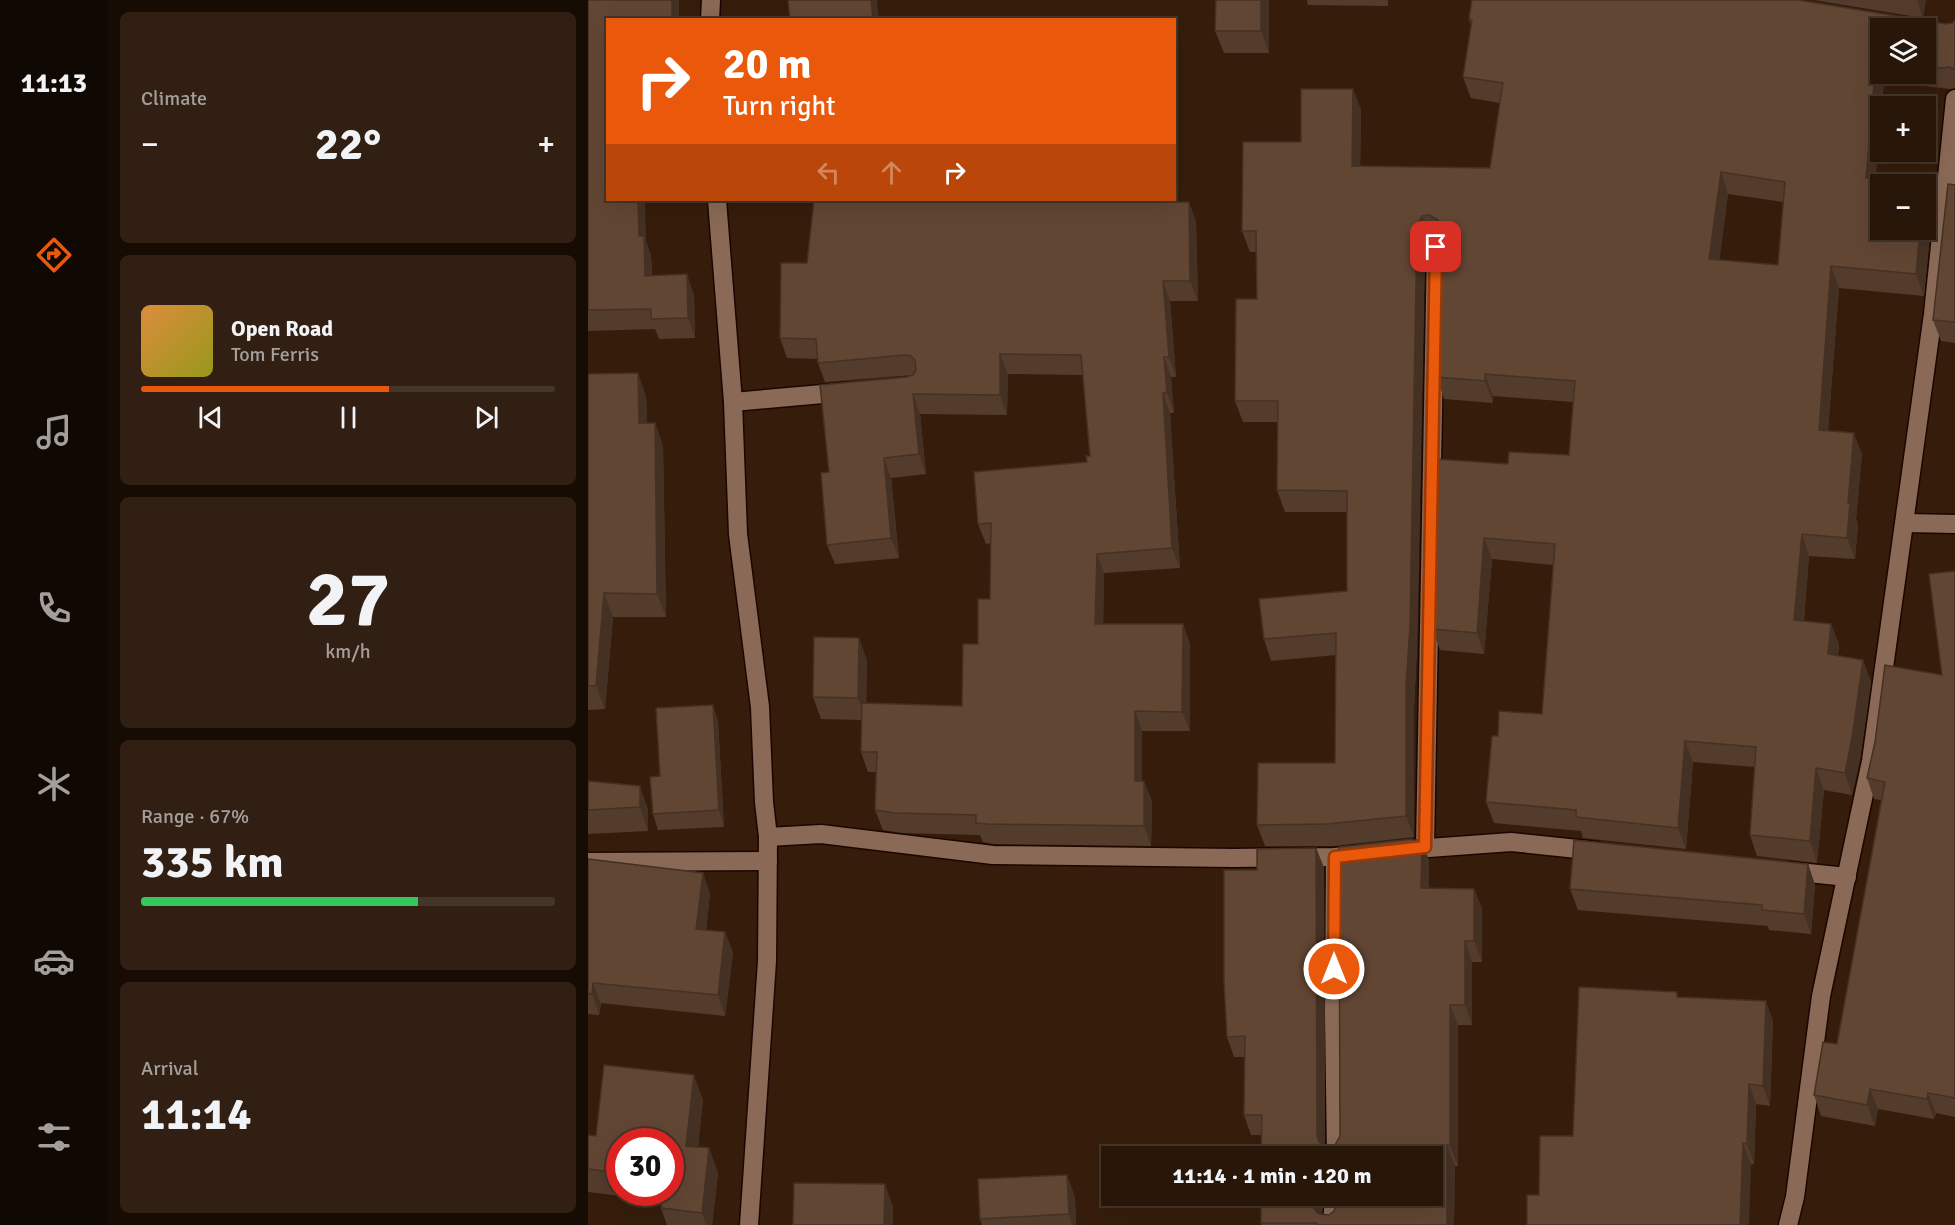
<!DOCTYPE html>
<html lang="en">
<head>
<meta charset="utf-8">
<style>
  :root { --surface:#281608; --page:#301f12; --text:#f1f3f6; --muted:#a59f9c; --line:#443529; --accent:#ea580c }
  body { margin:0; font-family:Signika,sans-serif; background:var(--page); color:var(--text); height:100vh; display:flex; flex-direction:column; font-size:22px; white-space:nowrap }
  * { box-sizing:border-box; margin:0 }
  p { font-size:20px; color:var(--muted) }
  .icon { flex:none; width:33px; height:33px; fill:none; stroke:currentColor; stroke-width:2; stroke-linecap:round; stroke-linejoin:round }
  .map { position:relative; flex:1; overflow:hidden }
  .panel { display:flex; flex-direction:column; gap:12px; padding:12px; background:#160c04; width:480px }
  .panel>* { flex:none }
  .hud { position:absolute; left:18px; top:18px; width:570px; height:183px; border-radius:0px; box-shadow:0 6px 24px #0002,0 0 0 2px var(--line); background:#ea580c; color:#fff; overflow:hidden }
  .tools { position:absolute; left:1282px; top:18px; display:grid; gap:12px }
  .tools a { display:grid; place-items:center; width:66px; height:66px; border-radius:0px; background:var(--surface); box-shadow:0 6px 24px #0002,0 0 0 2px var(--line); font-size:30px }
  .speed { position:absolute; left:18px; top:1128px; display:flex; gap:12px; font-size:30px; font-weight:700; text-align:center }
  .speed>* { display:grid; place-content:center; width:78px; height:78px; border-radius:50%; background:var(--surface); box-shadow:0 6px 24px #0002,0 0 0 2px var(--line); line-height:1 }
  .speed .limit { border:9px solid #d22; background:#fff; color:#111 }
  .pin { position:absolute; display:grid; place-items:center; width:51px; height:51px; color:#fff; margin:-26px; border-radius:12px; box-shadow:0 3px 9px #0006 }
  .me { position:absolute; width:66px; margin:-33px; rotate:0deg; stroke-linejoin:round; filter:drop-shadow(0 0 4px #0008) }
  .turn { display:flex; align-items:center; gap:21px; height:126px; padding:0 18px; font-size:27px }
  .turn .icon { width:78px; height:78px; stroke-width:2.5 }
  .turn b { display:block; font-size:42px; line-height:51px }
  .lanes { display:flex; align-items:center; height:57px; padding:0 18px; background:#0003; justify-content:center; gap:30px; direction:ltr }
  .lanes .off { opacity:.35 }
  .big { font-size:45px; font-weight:700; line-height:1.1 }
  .panel .widget { flex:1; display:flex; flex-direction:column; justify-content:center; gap:9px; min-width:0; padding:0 21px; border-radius:9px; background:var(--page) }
  .panel .dial { align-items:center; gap:0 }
  .dial b { font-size:78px; line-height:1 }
  .song { display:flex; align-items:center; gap:18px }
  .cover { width:72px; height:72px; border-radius:9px; background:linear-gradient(135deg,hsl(30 70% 55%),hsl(60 70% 35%)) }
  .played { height:6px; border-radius:3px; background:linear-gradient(90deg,var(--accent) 60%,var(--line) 60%) }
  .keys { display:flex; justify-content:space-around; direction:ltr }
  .heat { display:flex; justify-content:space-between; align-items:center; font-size:33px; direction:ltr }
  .charge { height:9px; border-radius:4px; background:linear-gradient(90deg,#34c759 67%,var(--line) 0) }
  .trip { position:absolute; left:513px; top:1146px; width:342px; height:60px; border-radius:0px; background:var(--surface); box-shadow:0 6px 24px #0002,0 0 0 2px var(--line); font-weight:700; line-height:60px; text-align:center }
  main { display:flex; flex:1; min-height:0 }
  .tab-bar { display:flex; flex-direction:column; width:108px; justify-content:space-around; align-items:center; background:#100903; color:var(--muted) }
  .tab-bar .icon { width:42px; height:42px }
  .tab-bar .active { color:var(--accent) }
  .tab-bar b { font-size:27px; color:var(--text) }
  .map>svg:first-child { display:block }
</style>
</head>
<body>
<main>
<nav class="tab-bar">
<b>11:13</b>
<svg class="icon active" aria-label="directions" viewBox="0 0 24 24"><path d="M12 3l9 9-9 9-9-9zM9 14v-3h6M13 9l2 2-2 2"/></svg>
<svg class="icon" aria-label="music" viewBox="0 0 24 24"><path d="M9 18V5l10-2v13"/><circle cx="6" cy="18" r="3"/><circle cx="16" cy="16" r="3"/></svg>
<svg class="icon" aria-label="phone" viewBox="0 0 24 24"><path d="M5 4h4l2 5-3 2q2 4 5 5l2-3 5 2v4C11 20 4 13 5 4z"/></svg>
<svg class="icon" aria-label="climate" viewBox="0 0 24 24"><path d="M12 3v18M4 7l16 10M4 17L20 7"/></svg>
<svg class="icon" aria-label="car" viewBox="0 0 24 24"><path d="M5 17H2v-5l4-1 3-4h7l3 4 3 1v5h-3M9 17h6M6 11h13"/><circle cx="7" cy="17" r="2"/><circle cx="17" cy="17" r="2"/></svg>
<svg class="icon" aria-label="filters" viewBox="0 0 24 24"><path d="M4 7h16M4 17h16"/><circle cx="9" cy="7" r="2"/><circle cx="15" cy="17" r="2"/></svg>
</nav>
<section class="panel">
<div class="widget"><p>Climate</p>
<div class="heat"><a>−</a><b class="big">22°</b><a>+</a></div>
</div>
<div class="widget">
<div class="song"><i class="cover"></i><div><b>Open Road</b><p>Tom Ferris</p></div></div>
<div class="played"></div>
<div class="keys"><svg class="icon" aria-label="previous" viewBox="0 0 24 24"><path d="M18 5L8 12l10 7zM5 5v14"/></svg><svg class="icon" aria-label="pause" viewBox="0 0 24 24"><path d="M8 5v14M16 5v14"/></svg><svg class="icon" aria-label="next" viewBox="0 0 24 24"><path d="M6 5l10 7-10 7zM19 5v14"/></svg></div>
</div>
<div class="widget dial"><b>27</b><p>km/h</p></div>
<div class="widget"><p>Range · 67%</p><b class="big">335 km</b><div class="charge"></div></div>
<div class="widget"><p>Arrival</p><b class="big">11:14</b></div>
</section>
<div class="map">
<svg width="1367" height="1225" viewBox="0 0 1367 1225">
  <rect width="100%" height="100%" fill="#361d0b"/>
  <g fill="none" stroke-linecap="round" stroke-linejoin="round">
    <g stroke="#1d0600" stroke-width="21">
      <g id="minor">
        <path d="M122,20l1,-20"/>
        <path d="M129,200l16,202 5,132 22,173 4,95 4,35 -1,124 -18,264"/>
        <path d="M145,402l112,-10"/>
        <path d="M1317,523l50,1"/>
        <path d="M180,837l53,-3 172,21 240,3 102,-1 26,-3"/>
        <path d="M837,847l11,-600"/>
        <path d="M813,850l110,-8 86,9"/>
        <path d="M747,857l-1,157 2,142"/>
        <path d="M0,862l180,-1"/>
        <path d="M1201,871l58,6"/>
        <path d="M744,1225l2,-29"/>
        <path d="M1200,1225l7,-28 26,-201 50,-235 62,-447 22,-215"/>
      </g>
    </g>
    <use href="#minor" stroke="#8a6a57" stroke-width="18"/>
  </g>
  <g fill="#543c2d" fill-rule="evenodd">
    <path d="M0,0h91v20h-71l38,221 5,15 1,19 42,20 1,43 -36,1 -4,-10 -67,2z"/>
    <path d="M628,0h53v53h-45l-9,-22z"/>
    <path d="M719,0h81v6l-80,-1z"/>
    <path d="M1226,0h112l-3,18z"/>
    <path d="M881,19l477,5 6,-1 3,-3v68l-5,1 -66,-8 -2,25h-1v10l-6,63 51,51v-45l7,19 -9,92 -85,-8 -11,143 34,23 -6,65 2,6 -3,34 -46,-3 -5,65 27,3 8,21 -1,11 25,4 8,22 -11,77 -8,36 -28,-5 -7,73 -60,-7 -7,-21 5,-68 -62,-5 -7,87 -103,-11 -2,-7 -87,-8 -8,-21 12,-66 44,-22 11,-149 -61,-6 -8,95 -44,-4 -8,-21 76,-165 61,-9 4,-53 -80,-6v7l-49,-4 -7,-22 2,-140 -2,-1 -7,2 -5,9 -8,401 -3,58v131l-80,9h-69l-8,-21 78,-62 1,-108 -65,6 -7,-22 83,-48v-79h-62l-8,-22 1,-68h-35l-8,-21 22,-102v-47h-7l-8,-21 59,-89 52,-53 8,21 -1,56 130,2 10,-65 -29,-5 -8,-21 8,-52zM1293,28h45v46h-45zM1140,194l55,8 -5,63 -59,-5z"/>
    <path d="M1367,185v158l-14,-2 -8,-21z"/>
    <path d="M226,200h336l1,2h38l7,20 2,79h-28l6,76h-5l3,36h-4l10,155 -76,5 -1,51h80l7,20v87h-48v50l10,20 -1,45 -157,-2 -11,-2 -3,-7 -78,-2 -19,-3 -8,-20 2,-38h-9l-7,-20 1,-32 -41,-1 -8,-22 46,-59 8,23 -1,42 96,3 28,-107 1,-56 -5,1 -8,-20 109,-62 3,-6 -7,-81 -75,-1 -1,41 -87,-1 6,60 -35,4 8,80 -64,6 -8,-19 2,-73 78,-95 6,-2 -88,7 -7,-19v-4l-31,-1 -7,-20 27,-75z"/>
    <path d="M0,374l58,22 1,27h8l8,23 3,171h-53l-8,92 -17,1z"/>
    <path d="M1367,571v546l-19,-4 -2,6 -56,-10 -3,17 -54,-10 -7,-21 23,-51 44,-244 -7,-1 -7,-21 75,-103z"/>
    <path d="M130,721l6,106 -66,3 -5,-16 7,-38z"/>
    <path d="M0,781l60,28v22l-60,3z"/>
    <path d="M824,839v1h10l7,21v27l45,1 8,20v53h-10v63h-14v141h-3l-1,59h-192l-1,-2 62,-27 -1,18 7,1 103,-59h-171l1,-21h-11l-7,-20 1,-58h-11l-7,-20 30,-167 59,-22 8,20 1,277 3,2 7,-2 5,-9z"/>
    <path d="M0,859l115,14 7,21 -4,36 19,2 8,21 -8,63 -124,-13 -2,12 -11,-1z"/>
    <path d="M1220,864l7,21 -4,49 -42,-4 -1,-4 -190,-16 -8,-21z"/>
    <path d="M1091,997l94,24 -3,85 -14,-2 -2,60 -215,31 34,-59z"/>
    <path d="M115,1100l-5,47 11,1 9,25 -6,52h-45l-6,-17 1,-7 -74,-9v-57l8,1zM32,1142h50v50h-50z"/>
    <path d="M479,1175l8,23 1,27h-94l-2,-6z"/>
  </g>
  <g fill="#453124">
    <rect x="84" y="0" width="7" height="20"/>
    <path d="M283,0h6l2,20h-6z"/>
    <path d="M673,0h8v53l-8,-22z"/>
    <path d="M1329,0h9l-3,18z"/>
    <path d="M1288,60l8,21 -2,25h-1v10l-7,83 -8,-21z"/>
    <path d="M765,89l8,21 -1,78 -8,-22z"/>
    <path d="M1133,172l7,22 -11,87 -8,-22z"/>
    <path d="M1338,185l7,19 -9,92 -8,-22 4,-44h6z"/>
    <path d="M50,200h7l1,41 5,15 2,40 -8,-20 -6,-40z"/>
    <path d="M556,200h6l3,9 -9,-7z"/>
    <path d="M601,202l7,20 2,79 -8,-20z"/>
    <path d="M834,216l8,22 -5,9 -8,401 -3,58v131l-8,-21v-131l11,-460z"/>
    <path d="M1243,266l8,22 -13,163 -7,-21z"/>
    <path d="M99,274l7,21 1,43 -7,-20z"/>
    <path d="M575,281l7,20 6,76 -7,-20z"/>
    <path d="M412,354l8,20 -1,41 -7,-20z"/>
    <path d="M576,357l7,20 3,36 -7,-20z"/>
    <path d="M50,373l8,23 2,50 -9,-23z"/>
    <path d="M897,374l8,22v7l-8,-22z"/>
    <path d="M575,393l7,20 10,155 -8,-20z"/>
    <path d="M325,394l7,20 6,60 -7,-20z"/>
    <path d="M67,423l8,23 3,171 -9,-23z"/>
    <path d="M1266,433l8,21 -6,65 2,6 -3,34 -8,-21 1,-35z"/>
    <path d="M296,458l7,20 8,80 -8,-20z"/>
    <path d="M1214,534l7,22 -7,86 -8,-22z"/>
    <path d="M896,538l8,21 -8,95 -7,-21z"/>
    <path d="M509,554l7,19 -1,70 -8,-19z"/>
    <path d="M16,593l9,24 -8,92 -9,-23z"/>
    <path d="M595,624l7,20v87l-8,-19z"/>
    <path d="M1243,624l8,21 -3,31 -8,-22z"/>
    <path d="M271,638l8,23 -1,59 -8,-22z"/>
    <path d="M1275,660l8,22 -11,77 -8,36 -7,-22z"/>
    <path d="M125,705l5,16 6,106 -5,-17z"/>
    <path d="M547,711l7,20v70l-7,-20z"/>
    <path d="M1097,741l8,21 -7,87 -8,-21z"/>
    <path d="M1228,768l8,22 -7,73 -7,-22z"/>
    <path d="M556,781l8,20 -1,45 -7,-20z"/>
    <path d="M52,786l8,23v22l-8,-24z"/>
    <path d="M834,840l7,21v48l-8,-21z"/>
    <path d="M728,848l8,20 1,288 -8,-20z"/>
    <path d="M1220,864l7,21 -4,49 -7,-20z"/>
    <path d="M115,873l7,21 -6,56 -8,-21z"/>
    <path d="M886,889l8,20v53l-8,-21z"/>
    <path d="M137,932l8,21 -8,63 -7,-21z"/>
    <path d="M877,941l7,21v63l-7,-20z"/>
    <path d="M5,983l8,20 -2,12 -7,-21z"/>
    <path d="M1178,1001l7,20 -3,85 -7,-20z"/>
    <path d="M862,1005l8,20v141l-8,-20z"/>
    <path d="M106,1075l9,25 -8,70 -9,-24z"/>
    <path d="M1161,1084l7,20 -2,60 -7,-20z"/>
    <path d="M1282,1089l8,20 -3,17 -8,-21z"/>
    <path d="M1340,1093l8,20 -2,6 -7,-20z"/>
    <path d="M1155,1143l8,21 -2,61h-9z"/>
    <path d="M859,1145l8,21 -1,59h-7z"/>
    <path d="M121,1148l9,25 -6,52h-6l-4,-12z"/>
    <path d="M479,1175l8,23 1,27h-4l-3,-11z"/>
    <path d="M297,1184l8,23v18h-9z"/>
    <path d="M727,1196h8l-1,29 -8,-16z"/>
  </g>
  <g fill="#624634" stroke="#453124" stroke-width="1.5" fill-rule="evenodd">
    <path d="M0,0h84v19l-64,1v180h30l1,36h5l1,40 42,-2 1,44 -37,1v-10l-63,1z"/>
    <path d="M200,0h83l2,20h-83z"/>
    <path d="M628,0h45v31h-46z"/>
    <path d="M884,0h326l148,24 6,-1 3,-3v49l-6,-2 -7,1 -16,-2v-38h-45v32h-5l-10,118 59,5v1h-44v46h39l-4,44 -85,-8 -12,164 35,3 -6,70h2l-3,35 -45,-4 -8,86 37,4 -3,30 35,6 -11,78 -7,35 -29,-5 -6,73 -60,-6 6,-88 -71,-6 -7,87 -102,-11v-7l-90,-8 6,-66h6l1,-25 43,3 13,-170 -71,-6 -7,95 -45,-4 3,-170 73,5 1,-12 60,3 6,-74 -90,-7v7l-48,-4 2,-151 -1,-6 -9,-5 -7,1 -5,9 -7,402 -4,58v131l-79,8 -70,1 1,-62h77l1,-130 -72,6 -5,-40 88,-8v-100l-70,-1 1,-89h-43l1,-102h21l-1,-68h-14l1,-89h58v-53h52l-1,77 138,2 13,-85 -40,-6 9,-57 -3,-1zM1133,172l64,10 -7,83 -69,-6z"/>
    <path d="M1360,184l7,1v137l-22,-2z"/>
    <path d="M226,200h330v2h45l1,79h-27l6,76h-5l3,36h-4l9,155 -75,6 -2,70h88l-1,88 -47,-1v70h9v45l-157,-2 -11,-1v-8l-81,-2 -20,-3 2,-58h-16l1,-49 100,3 1,-62h15v-45h12l1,-76 -13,1 -4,-52 113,-10 -1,-6h4l-9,-101 -81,-1v41l-87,-1 6,60 -35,4 7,80 -64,7 -6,-72 8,-1 -9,-87 87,-8 6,-2 3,-5 -1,-10 -4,-4 -6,-1 -87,8 -2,-24 -36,-1 1,-75h26z"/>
    <path d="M50,373l1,50h16l2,171 -53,-1 -8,93h-8v-312z"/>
    <path d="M1367,571v527l-27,-5 -1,6 -57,-10 -3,16 -53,-10 9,-53 14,2 48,-262 -18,-4 8,-36 10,-77 57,10 -13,-101z"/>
    <path d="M226,637l45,1 -1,60 -45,-1z"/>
    <path d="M125,705l6,105 -66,4 -3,-37 10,-1 -4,-68z"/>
    <path d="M0,781l52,5v21l-52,3z"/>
    <path d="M824,839v1h10l-1,48 53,1v52h-9v64h-15v141l-3,-1v80h-130v-2h-56v-27h54l-1,13 5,5 10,1 5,-4 2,-6v-9h96v-40h-171l1,-41h-18l1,-79 -18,1 -3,-55v-112h33v-21l59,-1 1,288 2,6 9,5 7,-2 5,-9 -1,-289z"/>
    <path d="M986,840l234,24 -4,50 -42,-4v-5l-192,-16z"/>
    <path d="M0,859l115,14 -7,56 29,3 -7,63 -125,-12 -1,11h-4z"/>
    <path d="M991,987l98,5v5l89,4 -3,85 -14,-2 -2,60 -4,-1 -3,82h-213v-30h12l1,-59h33z"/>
    <path d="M16,1065l90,10 -8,71 23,2 -7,65 -41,-5 2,-16h7v-50h-50v31l-32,-4v-34l8,1z"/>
    <path d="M479,1175l2,39 -89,5 -2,-40z"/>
    <path d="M206,1183l91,1 -1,41h-91z"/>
  </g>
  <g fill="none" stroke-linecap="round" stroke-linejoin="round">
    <g stroke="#983908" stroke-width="15">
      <path id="route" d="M746,969l1,-112 90,-10 11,-600"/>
    </g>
    <use href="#route" stroke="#ea580c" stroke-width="10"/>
  </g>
</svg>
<div class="tools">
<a><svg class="icon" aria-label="layers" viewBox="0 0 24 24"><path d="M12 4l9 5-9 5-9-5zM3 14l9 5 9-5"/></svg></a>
<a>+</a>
<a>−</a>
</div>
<div class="speed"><div class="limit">30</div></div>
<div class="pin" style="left:848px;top:247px;background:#d93025"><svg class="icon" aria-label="arrive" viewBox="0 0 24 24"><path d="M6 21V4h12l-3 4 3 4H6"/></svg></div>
<svg class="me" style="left:746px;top:969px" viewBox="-20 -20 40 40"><circle r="17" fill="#ea580c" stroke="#fff" stroke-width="3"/><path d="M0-11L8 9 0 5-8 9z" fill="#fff"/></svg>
<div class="trip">11:14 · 1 min · 120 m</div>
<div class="hud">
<div class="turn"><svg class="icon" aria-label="right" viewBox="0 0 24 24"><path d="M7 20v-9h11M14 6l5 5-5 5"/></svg><div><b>20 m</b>Turn right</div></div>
<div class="lanes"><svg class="icon off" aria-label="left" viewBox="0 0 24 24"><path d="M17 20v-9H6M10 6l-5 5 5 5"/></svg><svg class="icon off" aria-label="ahead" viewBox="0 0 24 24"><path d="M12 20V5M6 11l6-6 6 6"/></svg><svg class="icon" aria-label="right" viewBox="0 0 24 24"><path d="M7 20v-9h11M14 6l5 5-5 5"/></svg></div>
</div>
</div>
</main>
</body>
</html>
